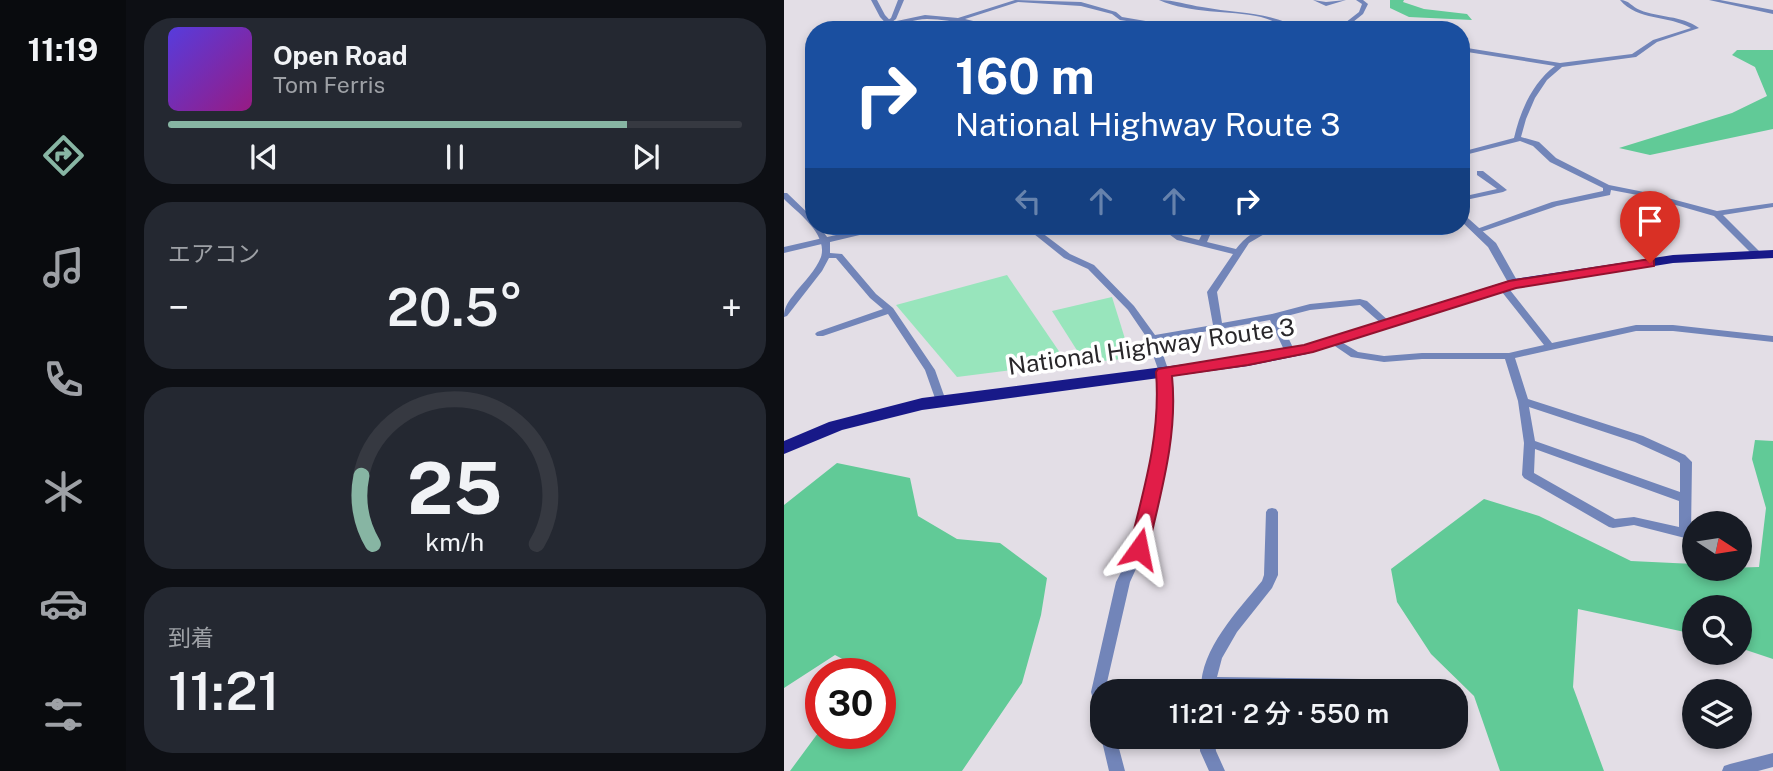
<!DOCTYPE html>
<html lang="ja">
<head>
<meta charset="utf-8">
<style>
  :root { --surface:#171b24; --page:#242831; --text:#f1f3f6; --muted:#9ea1a6; --line:#363941; --accent:#87b5a3 }
  body { margin:0; font-family:"Public Sans","Noto Sans JP",sans-serif; background:var(--page); color:var(--text); height:100vh; display:flex; flex-direction:column; font-size:26px; white-space:nowrap }
  * { box-sizing:border-box; margin:0 }
  p { font-size:23px; color:var(--muted) }
  .icon { flex:none; width:38px; height:38px; fill:none; stroke:currentColor; stroke-width:2; stroke-linecap:round; stroke-linejoin:round }
  .map { position:relative; flex:1; overflow:hidden }
  .panel { display:flex; flex-direction:column; gap:18px; padding:18px; background:#0d0f14; width:658px }
  .panel>* { flex:none }
  .top-card { position:absolute; left:21px; top:21px; width:665px; height:214px; border-radius:28px; box-shadow:0 4px 10px #0003; background:#1a4fa0; color:#fff; overflow:hidden }
  .needle { width:46px; rotate:102deg }
  .controls { position:absolute; left:898px; top:511px; display:grid; gap:14px }
  .controls a { display:grid; place-items:center; width:70px; height:70px; border-radius:50%; background:var(--surface); box-shadow:0 4px 10px #0003; font-size:35px }
  .speed { position:absolute; left:21px; top:658px; display:flex; gap:14px; font-size:35px; font-weight:700; text-align:center }
  .speed>* { display:grid; place-content:center; width:91px; height:91px; border-radius:50%; background:var(--surface); box-shadow:0 4px 10px #0003; line-height:1 }
  .speed .limit { border:10px solid #d22; background:#fff; color:#111 }
  .pin { position:absolute; display:grid; place-items:center; width:60px; height:60px; color:#fff; margin:-72px -30px; border-radius:50% 50% 50% 0; rotate:-45deg; box-shadow:0 0 7px #0007 }
  .pin .icon { rotate:45deg }
  .me { position:absolute; width:77px; margin:-38px; rotate:12deg; stroke-linejoin:round; filter:drop-shadow(0 0 5px #0008) }
  .turn { display:flex; align-items:center; gap:24px; height:147px; padding:0 35px; font-size:32px }
  .turn .icon { width:91px; height:91px; stroke-width:2.5 }
  .turn b { display:block; font-size:49px; line-height:60px }
  .lanes { display:flex; align-items:center; height:66px; padding:0 35px; background:#0003; justify-content:center; gap:35px; direction:ltr }
  .lanes .off { opacity:.35 }
  .big { font-size:52px; font-weight:600; line-height:1.1 }
  .panel .card { flex:1; display:flex; flex-direction:column; justify-content:center; gap:10px; min-width:0; padding:0 24px; border-radius:28px; background:var(--page) }
  .panel .dial { align-items:center; gap:0 }
  .dial svg { height:182px; overflow:visible; fill:none; stroke:var(--line); stroke-width:7; stroke-linecap:round; text-anchor:middle }
  .dial text { fill:var(--text); stroke:none }
  .song { display:flex; align-items:center; gap:21px }
  .cover { width:84px; height:84px; border-radius:10px; background:linear-gradient(135deg,hsl(250 70% 55%),hsl(310 70% 35%)) }
  .played { height:7px; border-radius:4px; background:linear-gradient(90deg,var(--accent) 80%,var(--line) 80%) }
  .keys { display:flex; justify-content:space-around; direction:ltr }
  .heat { display:flex; justify-content:space-between; align-items:center; font-size:38px; direction:ltr }
  .trip { position:absolute; left:306px; top:679px; width:378px; height:70px; border-radius:28px; background:var(--surface); box-shadow:0 4px 10px #0003; font-weight:600; line-height:70px; text-align:center }
  main { display:flex; flex:1; min-height:0 }
  .dock { display:flex; flex-direction:column; width:126px; justify-content:space-around; align-items:center; background:#090b0e; color:var(--muted) }
  .dock .icon { width:49px; height:49px }
  .dock .current { color:var(--accent) }
  .dock b { font-size:32px; color:var(--text) }
  .map>svg:first-child { display:block }
</style>
</head>
<body>
<main>
<nav class="dock">
<b>11:19</b>
<svg class="icon current" aria-label="directions" viewBox="0 0 24 24"><path d="M12 3l9 9-9 9-9-9zM9 14v-3h6M13 9l2 2-2 2"/></svg>
<svg class="icon" aria-label="music" viewBox="0 0 24 24"><path d="M9 18V5l10-2v13"/><circle cx="6" cy="18" r="3"/><circle cx="16" cy="16" r="3"/></svg>
<svg class="icon" aria-label="phone" viewBox="0 0 24 24"><path d="M5 4h4l2 5-3 2q2 4 5 5l2-3 5 2v4C11 20 4 13 5 4z"/></svg>
<svg class="icon" aria-label="climate" viewBox="0 0 24 24"><path d="M12 3v18M4 7l16 10M4 17L20 7"/></svg>
<svg class="icon" aria-label="car" viewBox="0 0 24 24"><path d="M5 17H2v-5l4-1 3-4h7l3 4 3 1v5h-3M9 17h6M6 11h13"/><circle cx="7" cy="17" r="2"/><circle cx="17" cy="17" r="2"/></svg>
<svg class="icon" aria-label="filters" viewBox="0 0 24 24"><path d="M4 7h16M4 17h16"/><circle cx="9" cy="7" r="2"/><circle cx="15" cy="17" r="2"/></svg>
</nav>
<section class="panel">
<div class="card">
<div class="song"><i class="cover"></i><div><b>Open Road</b><p>Tom Ferris</p></div></div>
<div class="played"></div>
<div class="keys"><svg class="icon" aria-label="previous" viewBox="0 0 24 24"><path d="M18 5L8 12l10 7zM5 5v14"/></svg><svg class="icon" aria-label="pause" viewBox="0 0 24 24"><path d="M8 5v14M16 5v14"/></svg><svg class="icon" aria-label="next" viewBox="0 0 24 24"><path d="M6 5l10 7-10 7zM19 5v14"/></svg></div>
</div>
<div class="card"><p>エアコン</p>
<div class="heat"><a>−</a><b class="big">20.5°</b><a>+</a></div>
</div>
<div class="card dial"><svg viewBox="0 0 100 80">
<path d="M14 69A42 42 0 1 1 86 69"/>
<path d="M14 69A42 42 0 0 1 9 39" stroke="#87b5a3"/>
<text x="50" y="56" font-size="32" font-weight="700">25</text>
<text x="50" y="72" font-size="11">km/h</text>
</svg></div>
<div class="card"><p>到着</p><b class="big">11:21</b></div>
</section>
<div class="map">
<svg width="989" height="771" viewBox="0 0 989 771">
  <rect width="100%" height="100%" fill="#e3dee6"/>
  <g fill="#98e5bc">
    <path d="M223,275l60,88 -110,14 -61,-72z"/>
    <path d="M328,297l19,61 -46,5 -33,-52z"/>
  </g>
  <g fill="#61ca97">
    <path d="M606,0h14l-1,2 21,7 43,5 5,6 -63,-3 -19,-9z"/>
    <path d="M953,50h36v79l-123,26 -31,-7 113,-35 35,-17 -12,-29 -23,-12z"/>
    <path d="M971,440l18,1v218l-33,-11v-41h-46v27l-116,-25 -5,78 31,84h-104l-26,-75 -43,-42 -34,-52 -6,-33 93,-70 55,17 92,45 63,3v5l65,-2 7,-59 -14,-49z"/>
    <path d="M53,463l73,15 8,38 39,23 43,4 47,35 -6,37 -19,68 -60,88h-172l31,-42v4h59v-59h-19l2,-4 -28,-15 -51,33v-183z"/>
  </g>
  <g fill="none" stroke-linecap="round" stroke-linejoin="round">
    <g fill="#7285b9" fill-rule="evenodd">
      <path d="M114,0h6l-8,19 -4,3 33,-7 33,3 57,-18 66,2 35,10 6,5 77,13h-16l-63,-10 -8,-6 -31,-8 -63,-4 -53,17 45,11c-28,0 -55,-11 -83,-11 -13,0 -25,6 -38,6l-4,-3 6,-4z"/>
      <path d="M375,0c15,0 29,5 43,7 37,7 66,4 101,23 -15,0 -27,-9 -42,-13 -33,-7 -70,-3 -102,-17z"/>
      <path d="M529,0l13,2 20,-2 -20,6z"/>
      <path d="M572,0h7l5,4 -5,10 -15,12 15,4h-27l23,-18 3,-8z"/>
      <path d="M836,0c9,0 12,7 20,10 19,8 41,5 59,18l-42,14 -21,15 -74,10 -15,13 -12,18 -9,21 -5,18 18,5 17,16 53,27 40,8 68,18 56,-8v4l-50,8 37,37v4h-6l-40,-40 -66,-19 -37,-7 -1,5 -53,11 -76,26h-6l-1,-2 78,-28 51,-11v-3l-53,-26 -17,-16 -13,-5 -59,15v-4l53,-14c6,-26 18,-55 41,-72l-94,-15v-4l99,16 72,-9 21,-14 38,-12c-23,-13 -53,-7 -71,-28z"/>
      <path d="M925,0h11l53,10v4z"/>
      <path d="M693,171h6l24,19 -4,2 -42,9v-4l36,-8 -20,-14z"/>
      <path d="M0,193h3l27,26v7h5l11,15v12l12,1 34,40 17,14 42,62 11,31 -1,2 -4,1 -5,-3 -11,-31 -37,-56 -65,22h-6l-2,-2 2,-2 66,-23 -13,-11 -34,-40h-7l-7,13 -35,45 -3,1c0,-11 5,-16 11,-24 9,-11 21,-23 26,-36 7,-23 -23,-44 -37,-58z"/>
      <path d="M240,226h9l37,28 24,11 40,41 21,29 58,-10 -6,-33 26,-38 -56,-14 -19,-14h9l16,10 16,4 7,-14h8l-7,16 29,7c9,-13 26,-24 42,-23l-29,17 -32,49 5,31 50,-9 38,-10 50,-5 7,2 24,22 -5,3 -3,-1 -23,-20 -50,5 -31,8 16,34 -5,3 -5,-3 -15,-32 -112,20 11,32 3,35 -6,47 -21,95 -15,33 -25,109h-3v24l-5,-1 -6,-22 25,-110 17,-33 21,-95 8,-47 -3,-35 -12,-34 -19,-28 -40,-41 -24,-11z"/>
      <path d="M719,284l3,1 46,58 84,-18h37l100,11v6l-100,-11h-37l-121,27 13,41 115,37 42,19 7,7 -1,71 -2,3 -4,2 -51,-13 -21,3 -4,-1 -85,-49 -2,-3 2,-32 -6,-42 -13,-42h-83l-38,3 -33,-5 -22,-15 5,-3 4,1 20,12 26,4 38,-3h87l35,-8 -46,-58zM745,407l106,35 42,19 3,2v29l-145,-51zM751,449l144,52v26l-45,-10 -19,2 -81,-46z"/>
      <path d="M488,508l4,1 2,3v63l-6,13 -35,44 -15,26 -5,19 145,2 5,2 2,4 -2,4 -5,2 -147,-2v2h-14c-1,-42 36,-79 61,-110l2,-6 2,-63 2,-3z"/>
      <path d="M318,735v2h14l9,34h-16l-8,-34z"/>
      <path d="M416,737h14l2,14 9,20h-16l-9,-20z"/>
      <path d="M989,753v14l-15,4h-36l2,-5 6,-2z"/>
    </g>
    <g fill="#7285b9" fill-rule="evenodd">
      <path d="M87,0h6l8,15 14,15h-7l-12,-13z"/>
      <path d="M677,212l35,31 23,41 -1,2h-8l-22,-39 -27,-26z"/>
      <path d="M91,226h16l-2,2 -105,25v-6z"/>
    </g>
    <path fill="#181988" fill-rule="evenodd" d="M989,250v8l-100,5 -157,25 -209,66 -59,12 -326,44 -80,20 -58,24v-13l45,-19 93,-24 326,-42 56,-11 210,-66 159,-24z"/>
  </g>
  <path fill="#e11d48" stroke="#92132f" stroke-width="2" d="M866,259l4,1v6l-138,22 -203,64 -65,13 -76,11c6,59 -11,116 -24,173l-2,5h-14l-3,-5c15,-60 32,-115 27,-177l2,-3 146,-24 205,-64z"/>
  <g text-anchor="middle" dominant-baseline="central" stroke-width="7" stroke-linejoin="round" paint-order="stroke">
    <g font-size="24" fill="#29272a" stroke="#fff">
      <text transform="translate(367 346) rotate(-8)">National Highway Route 3</text>
    </g>
  </g>
</svg>
<div class="controls">
<a><svg class="needle" viewBox="-14 -14 28 28"><path d="M0-13l5 13h-10z" fill="#e53935"/><path d="M0 13l5-13h-10z" fill="#9ea1a6"/></svg></a>
<a><svg class="icon" aria-label="search" viewBox="0 0 24 24"><circle cx="10" cy="10" r="6"/><path d="M15 15l6 6"/></svg></a>
<a><svg class="icon" aria-label="layers" viewBox="0 0 24 24"><path d="M12 4l9 5-9 5-9-5zM3 14l9 5 9-5"/></svg></a>
</div>
<div class="speed"><div class="limit">30</div></div>
<div class="pin" style="left:866px;top:263px;background:#d93025"><svg class="icon" aria-label="arrive" viewBox="0 0 24 24"><path d="M6 21V4h12l-3 4 3 4H6"/></svg></div>
<svg class="me" style="left:355px;top:549px" viewBox="-20 -20 40 40"><path d="M0-17L14 15 0 8-14 15z" fill="#e11d48" stroke="#fff" stroke-width="4"/></svg>
<div class="trip">11:21 · 2 分 · 550 m</div>
<div class="top-card">
<div class="turn"><svg class="icon" aria-label="right" viewBox="0 0 24 24"><path d="M7 20v-9h11M14 6l5 5-5 5"/></svg><div><b>160 m</b>National Highway Route 3</div></div>
<div class="lanes"><svg class="icon off" aria-label="left" viewBox="0 0 24 24"><path d="M17 20v-9H6M10 6l-5 5 5 5"/></svg><svg class="icon off" aria-label="ahead" viewBox="0 0 24 24"><path d="M12 20V5M6 11l6-6 6 6"/></svg><svg class="icon off" aria-label="ahead" viewBox="0 0 24 24"><path d="M12 20V5M6 11l6-6 6 6"/></svg><svg class="icon" aria-label="right" viewBox="0 0 24 24"><path d="M7 20v-9h11M14 6l5 5-5 5"/></svg></div>
</div>
</div>
</main>
</body>
</html>
